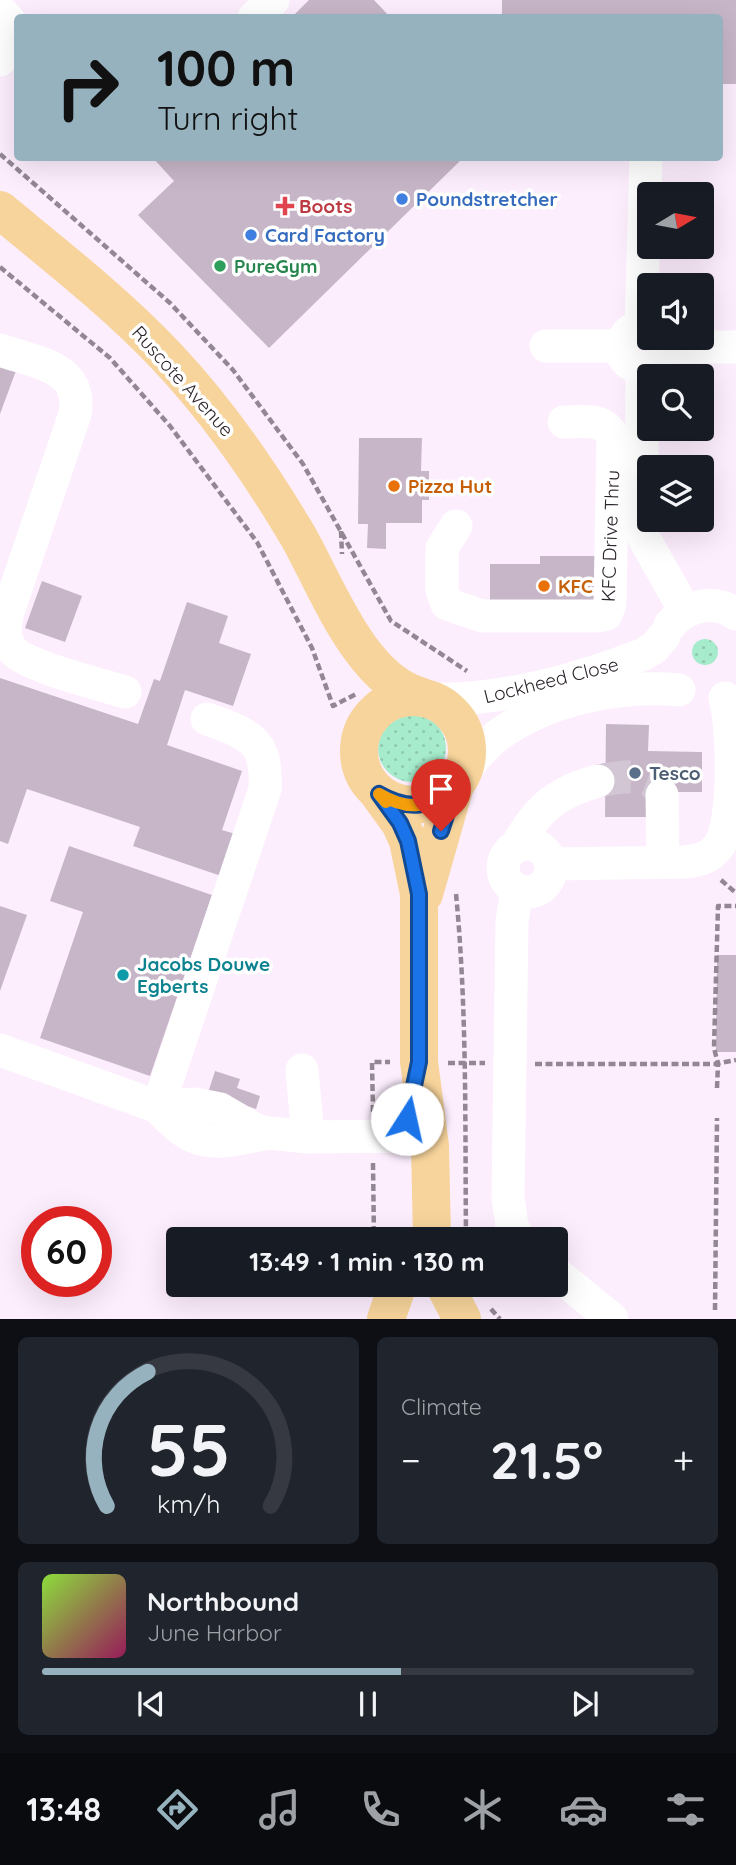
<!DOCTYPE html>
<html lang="en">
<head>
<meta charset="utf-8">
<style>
  :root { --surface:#171b24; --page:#20242c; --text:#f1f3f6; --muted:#9ea1a6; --line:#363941; --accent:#97b2bf }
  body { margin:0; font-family:Quicksand,sans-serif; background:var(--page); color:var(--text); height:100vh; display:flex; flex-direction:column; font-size:26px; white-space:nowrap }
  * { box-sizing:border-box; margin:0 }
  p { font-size:23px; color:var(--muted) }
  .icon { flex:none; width:38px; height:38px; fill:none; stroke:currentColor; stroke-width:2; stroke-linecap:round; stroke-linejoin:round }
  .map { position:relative; height:1319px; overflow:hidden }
  .details { display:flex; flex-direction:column; gap:18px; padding:18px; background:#0d0f14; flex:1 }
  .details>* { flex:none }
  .top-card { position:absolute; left:14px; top:14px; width:709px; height:147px; border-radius:7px; box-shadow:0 7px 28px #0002; background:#97b2bf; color:#111; overflow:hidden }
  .needle { width:46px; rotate:80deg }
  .tools { position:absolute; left:637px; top:182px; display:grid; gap:14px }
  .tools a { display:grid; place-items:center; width:77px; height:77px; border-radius:7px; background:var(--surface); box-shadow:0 7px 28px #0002; font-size:35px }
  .speed { position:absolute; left:21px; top:1206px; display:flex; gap:14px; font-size:35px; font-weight:700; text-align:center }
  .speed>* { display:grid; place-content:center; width:91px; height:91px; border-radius:50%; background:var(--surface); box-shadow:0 7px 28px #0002; line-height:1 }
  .speed .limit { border:10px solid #d22; background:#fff; color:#111 }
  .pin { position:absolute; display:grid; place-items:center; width:60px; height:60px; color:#fff; margin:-72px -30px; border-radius:50% 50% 50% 0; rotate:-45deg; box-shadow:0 0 7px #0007 }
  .pin .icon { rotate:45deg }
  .me { position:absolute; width:77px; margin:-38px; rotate:10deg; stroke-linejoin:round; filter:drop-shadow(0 0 5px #0008) }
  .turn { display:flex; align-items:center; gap:24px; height:147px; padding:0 28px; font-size:32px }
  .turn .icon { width:91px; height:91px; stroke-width:2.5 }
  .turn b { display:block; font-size:49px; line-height:60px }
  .big { font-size:52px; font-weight:800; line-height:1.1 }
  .details .tile { flex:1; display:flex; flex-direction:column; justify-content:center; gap:10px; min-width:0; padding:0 24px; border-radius:10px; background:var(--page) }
  .details .dial { align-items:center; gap:0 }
  .dial svg { height:182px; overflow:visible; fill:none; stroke:var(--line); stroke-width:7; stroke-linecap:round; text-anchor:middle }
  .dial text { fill:var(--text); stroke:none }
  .song { display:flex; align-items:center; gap:21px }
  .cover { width:84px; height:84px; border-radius:10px; background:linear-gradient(135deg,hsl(90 70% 55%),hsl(330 70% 35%)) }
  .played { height:7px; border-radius:4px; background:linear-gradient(90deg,var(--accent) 55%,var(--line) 55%) }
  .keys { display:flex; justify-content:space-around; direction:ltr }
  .heat { display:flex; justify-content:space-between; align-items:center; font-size:38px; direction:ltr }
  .details .tiles { flex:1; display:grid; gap:18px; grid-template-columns:1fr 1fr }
  .tile:last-child { grid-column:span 2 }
  .trip { position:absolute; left:166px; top:1227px; width:402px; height:70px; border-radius:7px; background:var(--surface); box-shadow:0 7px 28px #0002; font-weight:800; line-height:70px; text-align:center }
  .dock { display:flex; height:112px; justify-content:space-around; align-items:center; background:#090b0e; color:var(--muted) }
  .dock .icon { width:49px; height:49px }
  .dock .active { color:var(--accent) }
  .dock b { font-size:32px; color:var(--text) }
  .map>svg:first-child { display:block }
</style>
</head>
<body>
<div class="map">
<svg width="736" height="1319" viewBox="0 0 736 1319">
  <defs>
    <pattern id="grass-dots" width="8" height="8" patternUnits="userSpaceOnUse" patternTransform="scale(1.75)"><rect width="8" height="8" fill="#a6eccc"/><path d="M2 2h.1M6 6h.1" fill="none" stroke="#8fcab0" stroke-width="1.8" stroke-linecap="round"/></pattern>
  </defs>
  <rect width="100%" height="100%" fill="#fdeefe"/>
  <g fill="url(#grass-dots)">
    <circle cx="705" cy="652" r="13"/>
    <circle cx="412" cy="748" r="34"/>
  </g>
  <g fill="#c7b6c8">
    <path d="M309,0h65l17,18h-100z"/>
    <path d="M502,0h234v84h-17v-66h-217z"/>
    <path d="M153,158h310l-194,190 -131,-133 36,-34z"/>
    <path d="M0,362l17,6 -17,46z"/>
    <path d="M359,438h63l-1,33h8v29h-7v23h-36v26l-19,-1 1,-24h-10z"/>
    <path d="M663,520h9l-1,12 -6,-1z"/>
    <path d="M540,556h59v53l-109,-1v-44h50z"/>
    <path d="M42,581l40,15 -17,46 -40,-14z"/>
    <path d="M187,602l41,14 -9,27 32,11 -18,52 -48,-16 -18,55 75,26 -20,59 17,5 -15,42 -91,-31 7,-19 -113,-38 -19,55 -8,-3v-163l138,46 16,-45 6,2z"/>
    <path d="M606,724l43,1 -1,26 54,1v40h-55v25h-42z"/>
    <path d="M69,846l143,49 -62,181 -110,-38 43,-126 -33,-11z"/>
    <path d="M0,906l27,9 -27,76z"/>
    <path d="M717,955h19v97h-20z"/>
    <path d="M215,1071l25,8 -3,9 23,8 -4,13 -48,-16z"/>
  </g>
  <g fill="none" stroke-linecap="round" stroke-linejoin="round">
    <path stroke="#d3c6d4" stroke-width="33" stroke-dasharray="33 17" stroke-linecap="butt" d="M598,781c21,-4 55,-12 64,14"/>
    <g stroke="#928793" stroke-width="4.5" stroke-dasharray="7 3.5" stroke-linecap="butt">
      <path d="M0,154l170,149 63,67 70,94 88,157 76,50"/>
      <path d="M0,267l110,91 60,68 87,116 55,106 21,58 25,-13"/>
      <path d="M341,531l1,23"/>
      <path d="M721,880l15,13"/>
      <path d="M456,894c11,114 9,230 10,345"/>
      <path d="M448,1063h37"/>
      <path d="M535,1064h180l21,-4"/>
      <path d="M717,1088l1,-24 -4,-16 4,-142h18"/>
      <path d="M373,1112l-1,-50h18"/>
      <path d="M373,1163l1,76"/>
      <path d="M491,1309l9,10"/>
      <path d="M715,1310l2,-192"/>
    </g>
    <g stroke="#fff" stroke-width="33">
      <path d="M0,11c21,19 16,28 0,49"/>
      <path d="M254,18l19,-18"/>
      <path d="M641,327l5,-169"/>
      <path d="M649,328c-10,-2 -19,0 -24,9 -20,36 52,44 36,1"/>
      <path d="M546,346h76"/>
      <path d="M664,347h72"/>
      <path d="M0,350c36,13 83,16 75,64l-68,201c-2,11 -3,23 3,32 10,18 92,38 115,45"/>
      <path d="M642,368v162l2,8 41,73"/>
      <path d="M456,526l-14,22v42l5,14 35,12h116l8,-2 4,-10 3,-167c-9,-20 -30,-15 -49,-15"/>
      <path d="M670,625c17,-20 44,-26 66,-11"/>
      <path d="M430,699c68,3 151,-20 214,-45l10,-6 10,-12"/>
      <path d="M464,772c9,-13 20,-26 33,-36 49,-36 122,-52 182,-46"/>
      <path d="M662,795l1,67"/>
      <circle cx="527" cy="868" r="24"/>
      <path d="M517,845c21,-37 40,-53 81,-64"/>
      <path d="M552,864l133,-2c13,-1 25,-4 33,-15 18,-23 15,-121 7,-149"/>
      <path d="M517,890l-5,31 -4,276 4,29 7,13"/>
      <path d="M0,1050l158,57 37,-3 25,5 36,21 12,3 40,4 99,-1"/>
      <path d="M302,1070l6,67"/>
      <path d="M158,1107l107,-318c3,-50 -17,-55 -58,-70"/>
      <path d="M158,1107c39,44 57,37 110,26"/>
      <path d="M556,1273l56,46"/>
    </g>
    <g stroke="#f7d49b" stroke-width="38">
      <path d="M0,210c57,47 116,93 167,147 51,54 93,115 131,179 28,49 62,144 122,160"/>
      <circle cx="413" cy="751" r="54"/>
      <path d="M379,794l21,29 8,18 11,53v168l11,84 2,93"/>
      <path d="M424,894l31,-109"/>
      <path d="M444,1284l18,35"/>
      <path d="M386,1319l12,-35"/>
    </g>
  </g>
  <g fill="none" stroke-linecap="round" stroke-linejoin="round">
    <g stroke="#114b97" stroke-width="18">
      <path id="route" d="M407,1119l12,-57v-168l-11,-53 -8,-18 -21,-29c30,17 51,14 77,-9l-15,46"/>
    </g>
    <use href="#route" stroke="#1a73e8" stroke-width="12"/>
    <path stroke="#f59e0b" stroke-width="12" d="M386,802l-7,-8c29,17 50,15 75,-7"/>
  </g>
  <g fill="#3f7fe0" stroke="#fff" stroke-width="2.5">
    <circle cx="402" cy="199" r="7"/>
    <circle cx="251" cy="235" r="7"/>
  </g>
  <path fill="#e0444e" stroke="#fff" stroke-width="2.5" d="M281.5 195.5h7v7h7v7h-7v7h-7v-7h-7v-7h7z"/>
  <circle fill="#2e9e5b" stroke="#fff" stroke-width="2.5" cx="220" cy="266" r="7"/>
  <g fill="#e8710a" stroke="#fff" stroke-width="2.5">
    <circle cx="394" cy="486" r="7"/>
    <circle cx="544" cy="586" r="7"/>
  </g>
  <circle fill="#5c6f8a" stroke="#fff" stroke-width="2.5" cx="635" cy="773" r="7"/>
  <circle fill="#0f9aa8" stroke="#fff" stroke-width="2.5" cx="123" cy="975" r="7"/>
  <g text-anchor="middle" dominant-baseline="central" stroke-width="7" stroke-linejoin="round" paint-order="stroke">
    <g font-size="19" font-weight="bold" fill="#366cbe" stroke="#fff" text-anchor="start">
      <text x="416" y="199">Poundstretcher</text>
      <text x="265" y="235">Card Factory</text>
    </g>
    <g font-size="19" font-weight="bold" fill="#be3a42" stroke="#fff" text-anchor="start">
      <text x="299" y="206">Boots</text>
    </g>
    <g font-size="19" font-weight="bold" fill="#27864d" stroke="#fff" text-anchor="start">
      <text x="234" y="266">PureGym</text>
    </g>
    <g font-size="19" fill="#2d262d" stroke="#fff">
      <text transform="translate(183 381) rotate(48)">Ruscote Avenue</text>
      <text transform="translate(610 536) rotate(-88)">KFC Drive Thru</text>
      <text transform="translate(551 680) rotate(-14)">Lockheed Close</text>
    </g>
    <g font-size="19" font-weight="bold" fill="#c56008" stroke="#fff" text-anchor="start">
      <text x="408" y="486">Pizza Hut</text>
      <text x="558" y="586">KFC</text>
    </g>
    <g font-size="19" font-weight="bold" fill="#4e5e75" stroke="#fff" text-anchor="start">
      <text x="649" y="773">Tesco</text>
    </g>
    <g font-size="19" font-weight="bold" fill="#0d838f" stroke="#fff" text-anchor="start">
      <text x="137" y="964">Jacobs Douwe<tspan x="137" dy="22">Egberts</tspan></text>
    </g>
  </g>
</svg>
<div class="tools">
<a><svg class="needle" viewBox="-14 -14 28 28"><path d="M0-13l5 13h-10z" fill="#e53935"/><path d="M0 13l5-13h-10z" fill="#9ea1a6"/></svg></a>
<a><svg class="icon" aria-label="sound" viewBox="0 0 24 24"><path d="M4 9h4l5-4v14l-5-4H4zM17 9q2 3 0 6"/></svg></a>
<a><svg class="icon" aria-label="search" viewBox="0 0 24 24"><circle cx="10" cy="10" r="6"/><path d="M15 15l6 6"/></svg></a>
<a><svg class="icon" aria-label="layers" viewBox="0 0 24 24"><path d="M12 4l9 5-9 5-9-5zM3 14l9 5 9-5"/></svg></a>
</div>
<div class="speed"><div class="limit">60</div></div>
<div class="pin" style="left:441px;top:831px;background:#d93025"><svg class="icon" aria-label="arrive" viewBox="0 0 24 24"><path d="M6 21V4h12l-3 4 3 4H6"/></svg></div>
<svg class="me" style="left:407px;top:1119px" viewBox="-20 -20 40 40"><circle r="19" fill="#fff"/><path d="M0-13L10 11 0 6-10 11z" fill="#1a73e8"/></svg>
<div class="trip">13:49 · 1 min · 130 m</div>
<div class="top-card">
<div class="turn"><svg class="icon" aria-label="right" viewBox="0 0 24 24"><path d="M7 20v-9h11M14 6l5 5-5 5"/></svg><div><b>100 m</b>Turn right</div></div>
</div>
</div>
<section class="details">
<div class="tiles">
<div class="tile dial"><svg viewBox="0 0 100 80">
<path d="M14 69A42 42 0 1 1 86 69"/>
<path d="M14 69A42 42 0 0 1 32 10" stroke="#97b2bf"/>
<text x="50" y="56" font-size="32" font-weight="700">55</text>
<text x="50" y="72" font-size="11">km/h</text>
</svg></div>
<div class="tile"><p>Climate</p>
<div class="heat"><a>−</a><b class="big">21.5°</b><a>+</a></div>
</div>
<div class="tile">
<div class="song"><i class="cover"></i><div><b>Northbound</b><p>June Harbor</p></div></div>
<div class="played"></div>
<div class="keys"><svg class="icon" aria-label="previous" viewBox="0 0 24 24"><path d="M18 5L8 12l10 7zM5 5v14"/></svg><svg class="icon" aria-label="pause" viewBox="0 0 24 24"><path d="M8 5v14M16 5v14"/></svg><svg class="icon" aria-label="next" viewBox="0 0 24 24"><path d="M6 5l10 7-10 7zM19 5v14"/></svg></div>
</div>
</div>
</section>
<nav class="dock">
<b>13:48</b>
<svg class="icon active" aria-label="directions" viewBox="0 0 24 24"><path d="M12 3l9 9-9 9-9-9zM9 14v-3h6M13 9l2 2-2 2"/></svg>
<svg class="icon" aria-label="music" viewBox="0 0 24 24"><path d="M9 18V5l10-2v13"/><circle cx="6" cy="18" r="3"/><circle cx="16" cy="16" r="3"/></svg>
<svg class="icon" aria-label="phone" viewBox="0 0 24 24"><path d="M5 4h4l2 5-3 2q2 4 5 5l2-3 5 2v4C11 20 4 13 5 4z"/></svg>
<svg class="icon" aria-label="climate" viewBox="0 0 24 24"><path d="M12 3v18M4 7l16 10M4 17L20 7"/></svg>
<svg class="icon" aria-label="car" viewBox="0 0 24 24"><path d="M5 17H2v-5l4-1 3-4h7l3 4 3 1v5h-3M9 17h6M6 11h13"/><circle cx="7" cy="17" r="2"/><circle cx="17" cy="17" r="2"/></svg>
<svg class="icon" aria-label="filters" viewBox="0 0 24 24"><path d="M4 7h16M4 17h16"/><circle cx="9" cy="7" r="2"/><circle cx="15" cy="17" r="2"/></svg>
</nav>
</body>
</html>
